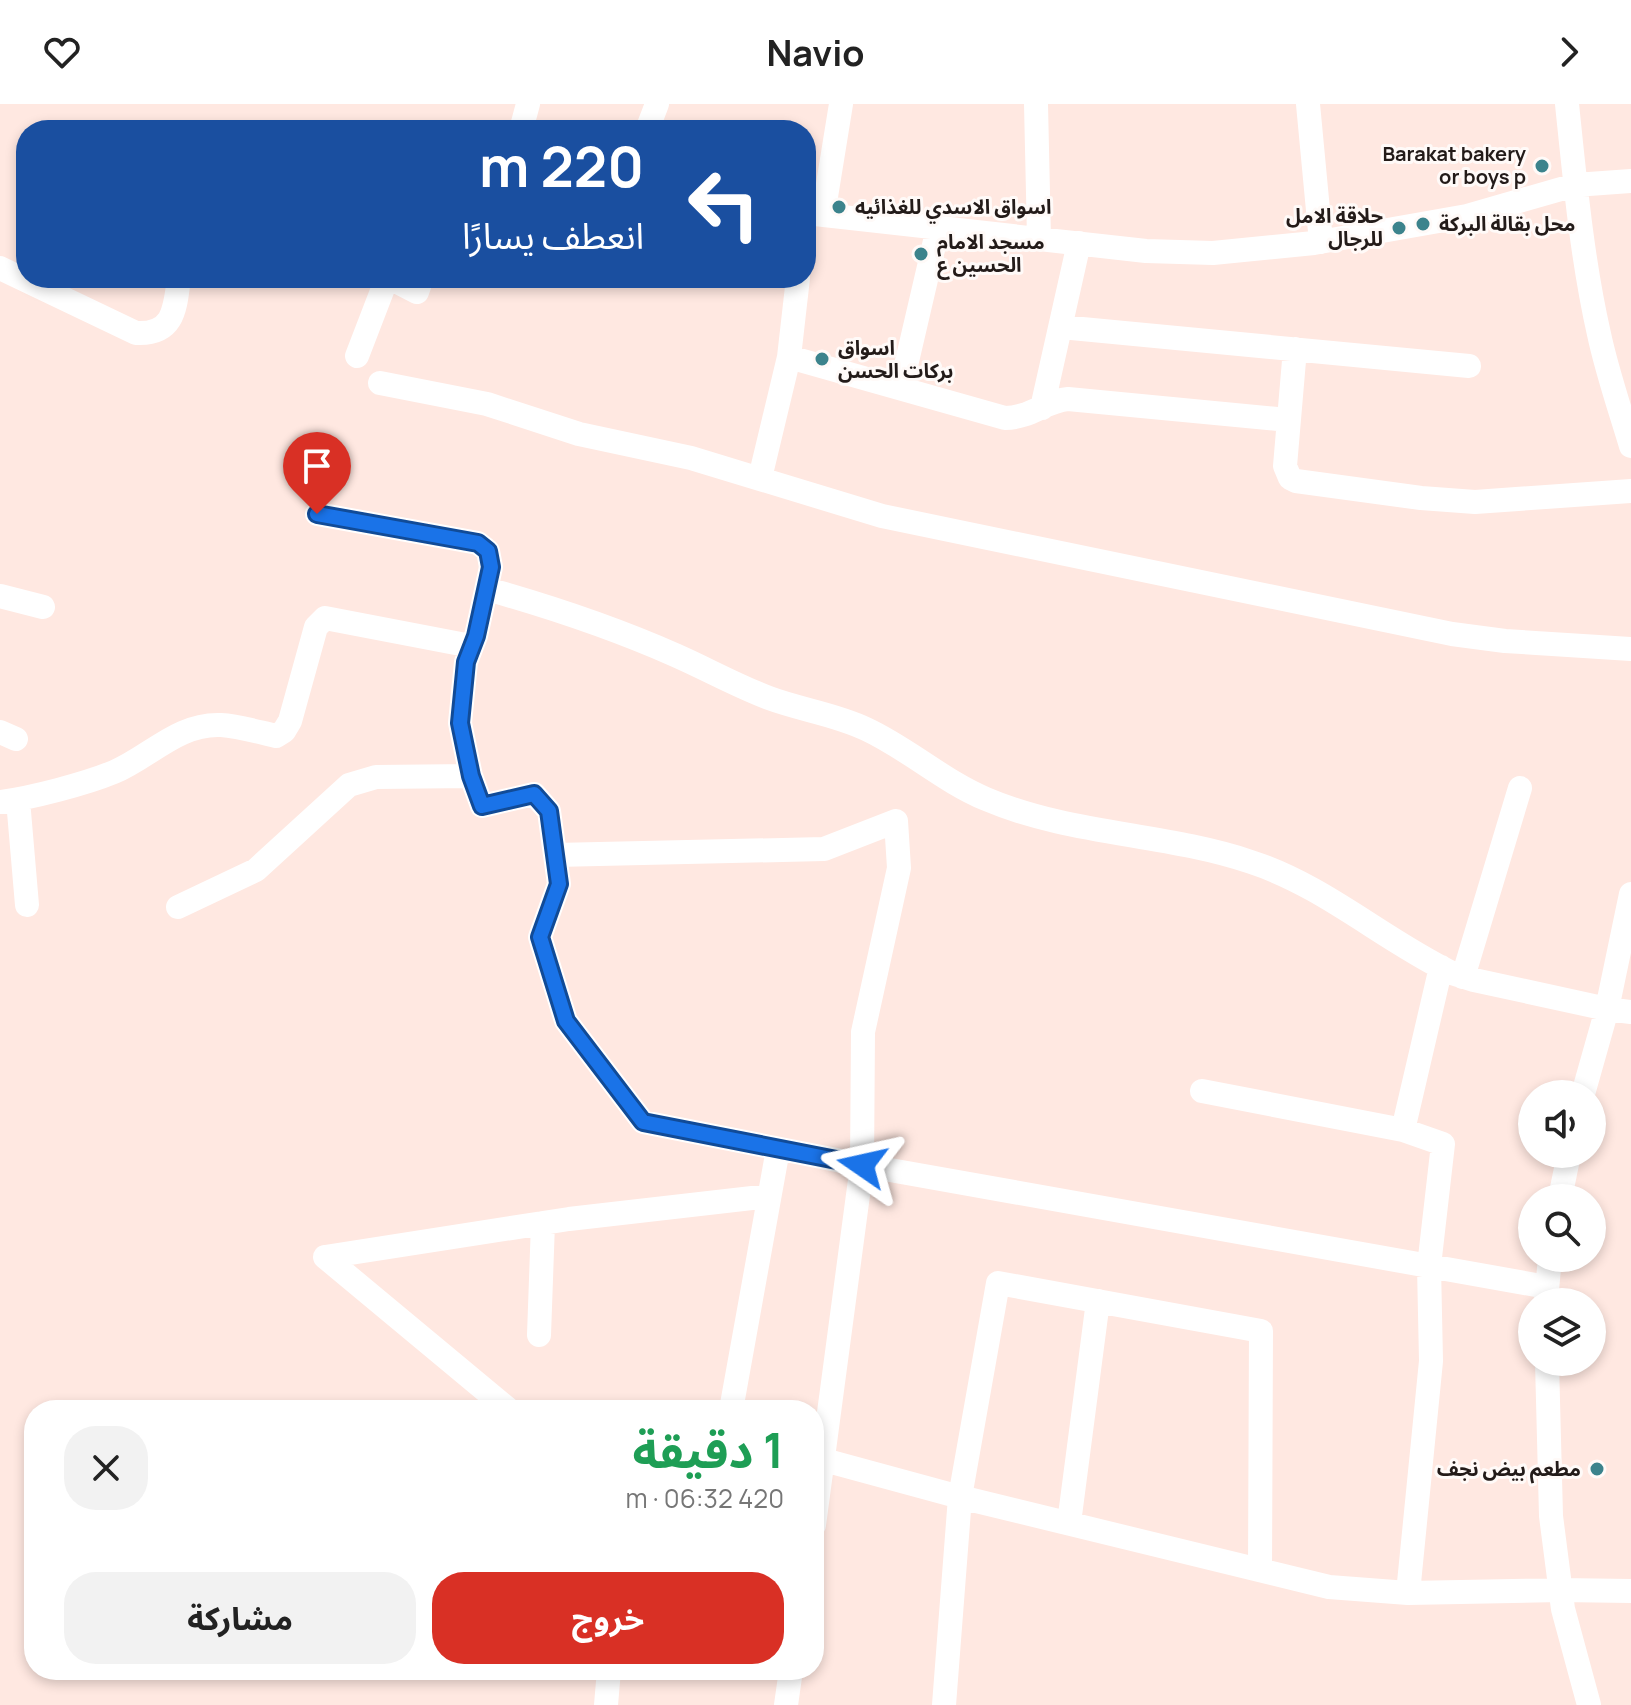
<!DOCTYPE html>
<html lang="ar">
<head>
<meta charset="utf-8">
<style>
  body { margin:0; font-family:Manrope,"Noto Sans Arabic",sans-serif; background:#f2f2f2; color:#222; direction:rtl; height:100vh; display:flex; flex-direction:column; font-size:30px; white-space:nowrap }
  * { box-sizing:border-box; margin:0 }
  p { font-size:26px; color:#767676 }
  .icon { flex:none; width:44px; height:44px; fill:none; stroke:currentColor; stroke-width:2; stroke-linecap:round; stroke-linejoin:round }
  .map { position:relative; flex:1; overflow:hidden; direction:ltr }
  .side { position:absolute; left:24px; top:1296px; width:800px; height:280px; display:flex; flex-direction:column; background:#fff; border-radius:32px; box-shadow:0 4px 12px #0003; direction:rtl }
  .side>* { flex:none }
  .banner { position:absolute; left:16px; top:16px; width:800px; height:168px; border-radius:32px; box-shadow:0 4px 12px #0003; direction:rtl; background:#1a4fa0; color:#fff; overflow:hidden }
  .fabs { position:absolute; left:1518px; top:976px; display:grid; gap:16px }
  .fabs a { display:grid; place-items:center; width:88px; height:88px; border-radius:50%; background:#fff; box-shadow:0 4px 12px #0003; font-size:40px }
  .pin { position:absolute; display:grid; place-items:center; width:68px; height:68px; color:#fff; margin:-82px -34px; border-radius:50% 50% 50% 0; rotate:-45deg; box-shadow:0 0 8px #0007 }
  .pin .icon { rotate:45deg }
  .me { position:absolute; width:88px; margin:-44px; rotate:281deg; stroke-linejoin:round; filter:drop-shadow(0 0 6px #0008) }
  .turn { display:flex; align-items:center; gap:28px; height:168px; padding:0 40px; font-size:36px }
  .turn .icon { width:104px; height:104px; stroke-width:2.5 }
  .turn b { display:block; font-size:56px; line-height:68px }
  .round { display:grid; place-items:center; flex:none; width:84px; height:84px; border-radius:32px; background:#f2f2f2 }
  .overview { display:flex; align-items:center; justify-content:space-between; height:136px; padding:0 40px }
  h1 { font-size:48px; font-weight:700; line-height:60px; color:#1e9e55 }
  .button { display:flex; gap:16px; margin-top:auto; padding:16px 40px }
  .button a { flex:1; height:92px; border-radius:32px; background:#d93025; color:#fff; font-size:32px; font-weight:700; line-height:92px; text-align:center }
  .button a+a { background:#f2f2f2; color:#222 }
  header { display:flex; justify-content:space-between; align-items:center; height:104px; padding:0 40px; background:#fff; font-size:36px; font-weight:700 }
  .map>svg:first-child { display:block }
</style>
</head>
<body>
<header><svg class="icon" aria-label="forward" viewBox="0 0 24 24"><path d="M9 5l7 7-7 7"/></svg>Navio<svg class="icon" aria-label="heart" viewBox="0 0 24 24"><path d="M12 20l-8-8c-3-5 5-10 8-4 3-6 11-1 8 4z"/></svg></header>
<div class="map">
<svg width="1631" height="1601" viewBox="0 0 1631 1601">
  <rect width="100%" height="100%" fill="#ffe8e1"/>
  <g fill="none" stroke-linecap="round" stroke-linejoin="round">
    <!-- minor -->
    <path stroke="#fff" stroke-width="24" d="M1036 0 1039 134
      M1308 0 1321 138
      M1567 0C1575 77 1582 155 1599 230 1607 268 1620 305 1631 342
      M521 26 528 0
      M647 26 657 0
      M806 109 1146 147 1213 149 1314 139 1467 112 1575 81 1631 77
      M823 111 841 0
      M0 164 136 229C174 231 175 205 179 174
      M390 174 417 188 422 174
      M1061 223 1469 262
      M1295 245 1285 362 1290 374 1296 377 1421 394 1475 398 1631 387
      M357 252 387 174
      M789 253 1005 314C1030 314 1045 297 1068 295L1288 316
      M380 279 487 300 579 330 691 354 882 412 1452 530 1505 537 1631 545
      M901 283 938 124
      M1042 304 1079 139
      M760 374 789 253 798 174
      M317 410 478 439 488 447 491 463 476 532 466 558 460 619 471 672 482 702 534 690 549 707 559 780 540 833 566 917 643 1018 862 1061 863 928 899 764 896 717 824 745 555 751
      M487 485C551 503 614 524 675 551 707 565 737 582 769 594 801 606 835 610 866 625 909 645 943 677 986 695 1070 731 1165 729 1251 758 1325 782 1382 835 1452 869L1474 876 1607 905 1631 908
      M0 492 43 503
      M0 628 16 635
      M18 696 27 801
      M0 698C31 694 85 680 114 668 150 653 178 619 221 621 239 622 258 628 276 632L284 627 290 617 316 523 325 514 471 542
      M178 803 256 766 349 681 376 673 471 672
      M1463 873 1520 684
      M1202 987 1403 1026
      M1583 990 1607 905 1631 790
      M1560 1094 1569 1050
      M325 1153 569 1115 769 1092
      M325 1153 509 1306
      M1546 1196 1550 1154
      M539 1231 543 1119
      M1547 1258 1551 1412 1563 1505 1589 1601
      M731 1306 778 1045
      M824 1356 960 1393 1329 1483 1408 1489 1560 1486 1631 1487
      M1069 1419 1098 1197
      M814 1421 862 1061 1547 1183
      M1408 1489 1431 1257 1429 1162 1443 1040 1403 1026 1441 863
      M606 1601 609 1566
      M786 1601 791 1566
      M944 1601 960 1393 998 1179 1261 1227 1260 1466"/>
  </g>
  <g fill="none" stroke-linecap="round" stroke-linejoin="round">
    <!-- route casing -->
    <g stroke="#114b97" stroke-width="20">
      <path id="route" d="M317 410 478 439 488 447 491 463 476 532 466 558 460 619 471 672 482 702 534 690 549 707 559 780 540 833 566 917 643 1018 862 1061"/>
    </g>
    <!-- route -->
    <use href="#route" stroke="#1a73e8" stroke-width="14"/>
  </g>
  <!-- markers -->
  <g fill="#3c838c" stroke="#fffaf8" stroke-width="3">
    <circle cx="1542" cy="62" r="8"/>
    <circle cx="839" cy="103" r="8"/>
    <circle cx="1423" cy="120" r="8"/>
    <circle cx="1399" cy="124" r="8"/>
    <circle cx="921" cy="150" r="8"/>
    <circle cx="822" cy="255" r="8"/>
    <circle cx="1597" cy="1365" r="8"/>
  </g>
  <g text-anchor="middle" stroke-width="6" stroke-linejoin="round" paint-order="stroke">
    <!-- poi labels -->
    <g font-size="20" font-weight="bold" fill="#231b19" stroke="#fffaf8" text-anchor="start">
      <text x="1526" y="57" text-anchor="end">Barakat bakery<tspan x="1526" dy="23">or boys p</tspan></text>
      <text x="855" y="110">اسواق الاسدي للغذائيه</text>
      <text x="1383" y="119" text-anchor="end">حلاقة الامل<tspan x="1383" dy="23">للرجال</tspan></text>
      <text x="1439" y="127">محل بقالة البركة</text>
      <text x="937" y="145">مسجد الامام<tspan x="937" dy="23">الحسين ع</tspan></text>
      <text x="838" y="251">اسواق<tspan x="838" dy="23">بركات الحسن</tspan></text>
      <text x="1581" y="1372" text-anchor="end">مطعم بيض نجف</text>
    </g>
  </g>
</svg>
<div class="fabs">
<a><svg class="icon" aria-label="sound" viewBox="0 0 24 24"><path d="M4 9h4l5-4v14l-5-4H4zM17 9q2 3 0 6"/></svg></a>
<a><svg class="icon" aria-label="search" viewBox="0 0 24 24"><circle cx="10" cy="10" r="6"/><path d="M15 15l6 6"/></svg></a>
<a><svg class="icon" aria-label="layers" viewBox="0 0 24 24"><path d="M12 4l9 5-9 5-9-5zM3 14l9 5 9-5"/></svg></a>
</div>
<div class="pin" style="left:317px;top:410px;background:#d93025"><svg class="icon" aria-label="arrive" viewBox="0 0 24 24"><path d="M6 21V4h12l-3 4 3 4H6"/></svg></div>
<svg class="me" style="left:862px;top:1061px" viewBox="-20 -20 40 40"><path d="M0-17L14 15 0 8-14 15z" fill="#1a73e8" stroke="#fff" stroke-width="4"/></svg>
<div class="banner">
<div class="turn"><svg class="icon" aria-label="left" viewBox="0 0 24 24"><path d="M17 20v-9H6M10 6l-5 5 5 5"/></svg><div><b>220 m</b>انعطف يسارًا</div></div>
</div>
<section class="side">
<div class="overview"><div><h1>1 دقيقة</h1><p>420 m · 06:32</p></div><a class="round"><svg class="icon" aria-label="close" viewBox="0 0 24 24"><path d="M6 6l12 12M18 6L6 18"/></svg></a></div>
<div class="button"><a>خروج</a><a>مشاركة</a></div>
</section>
</div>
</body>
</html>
